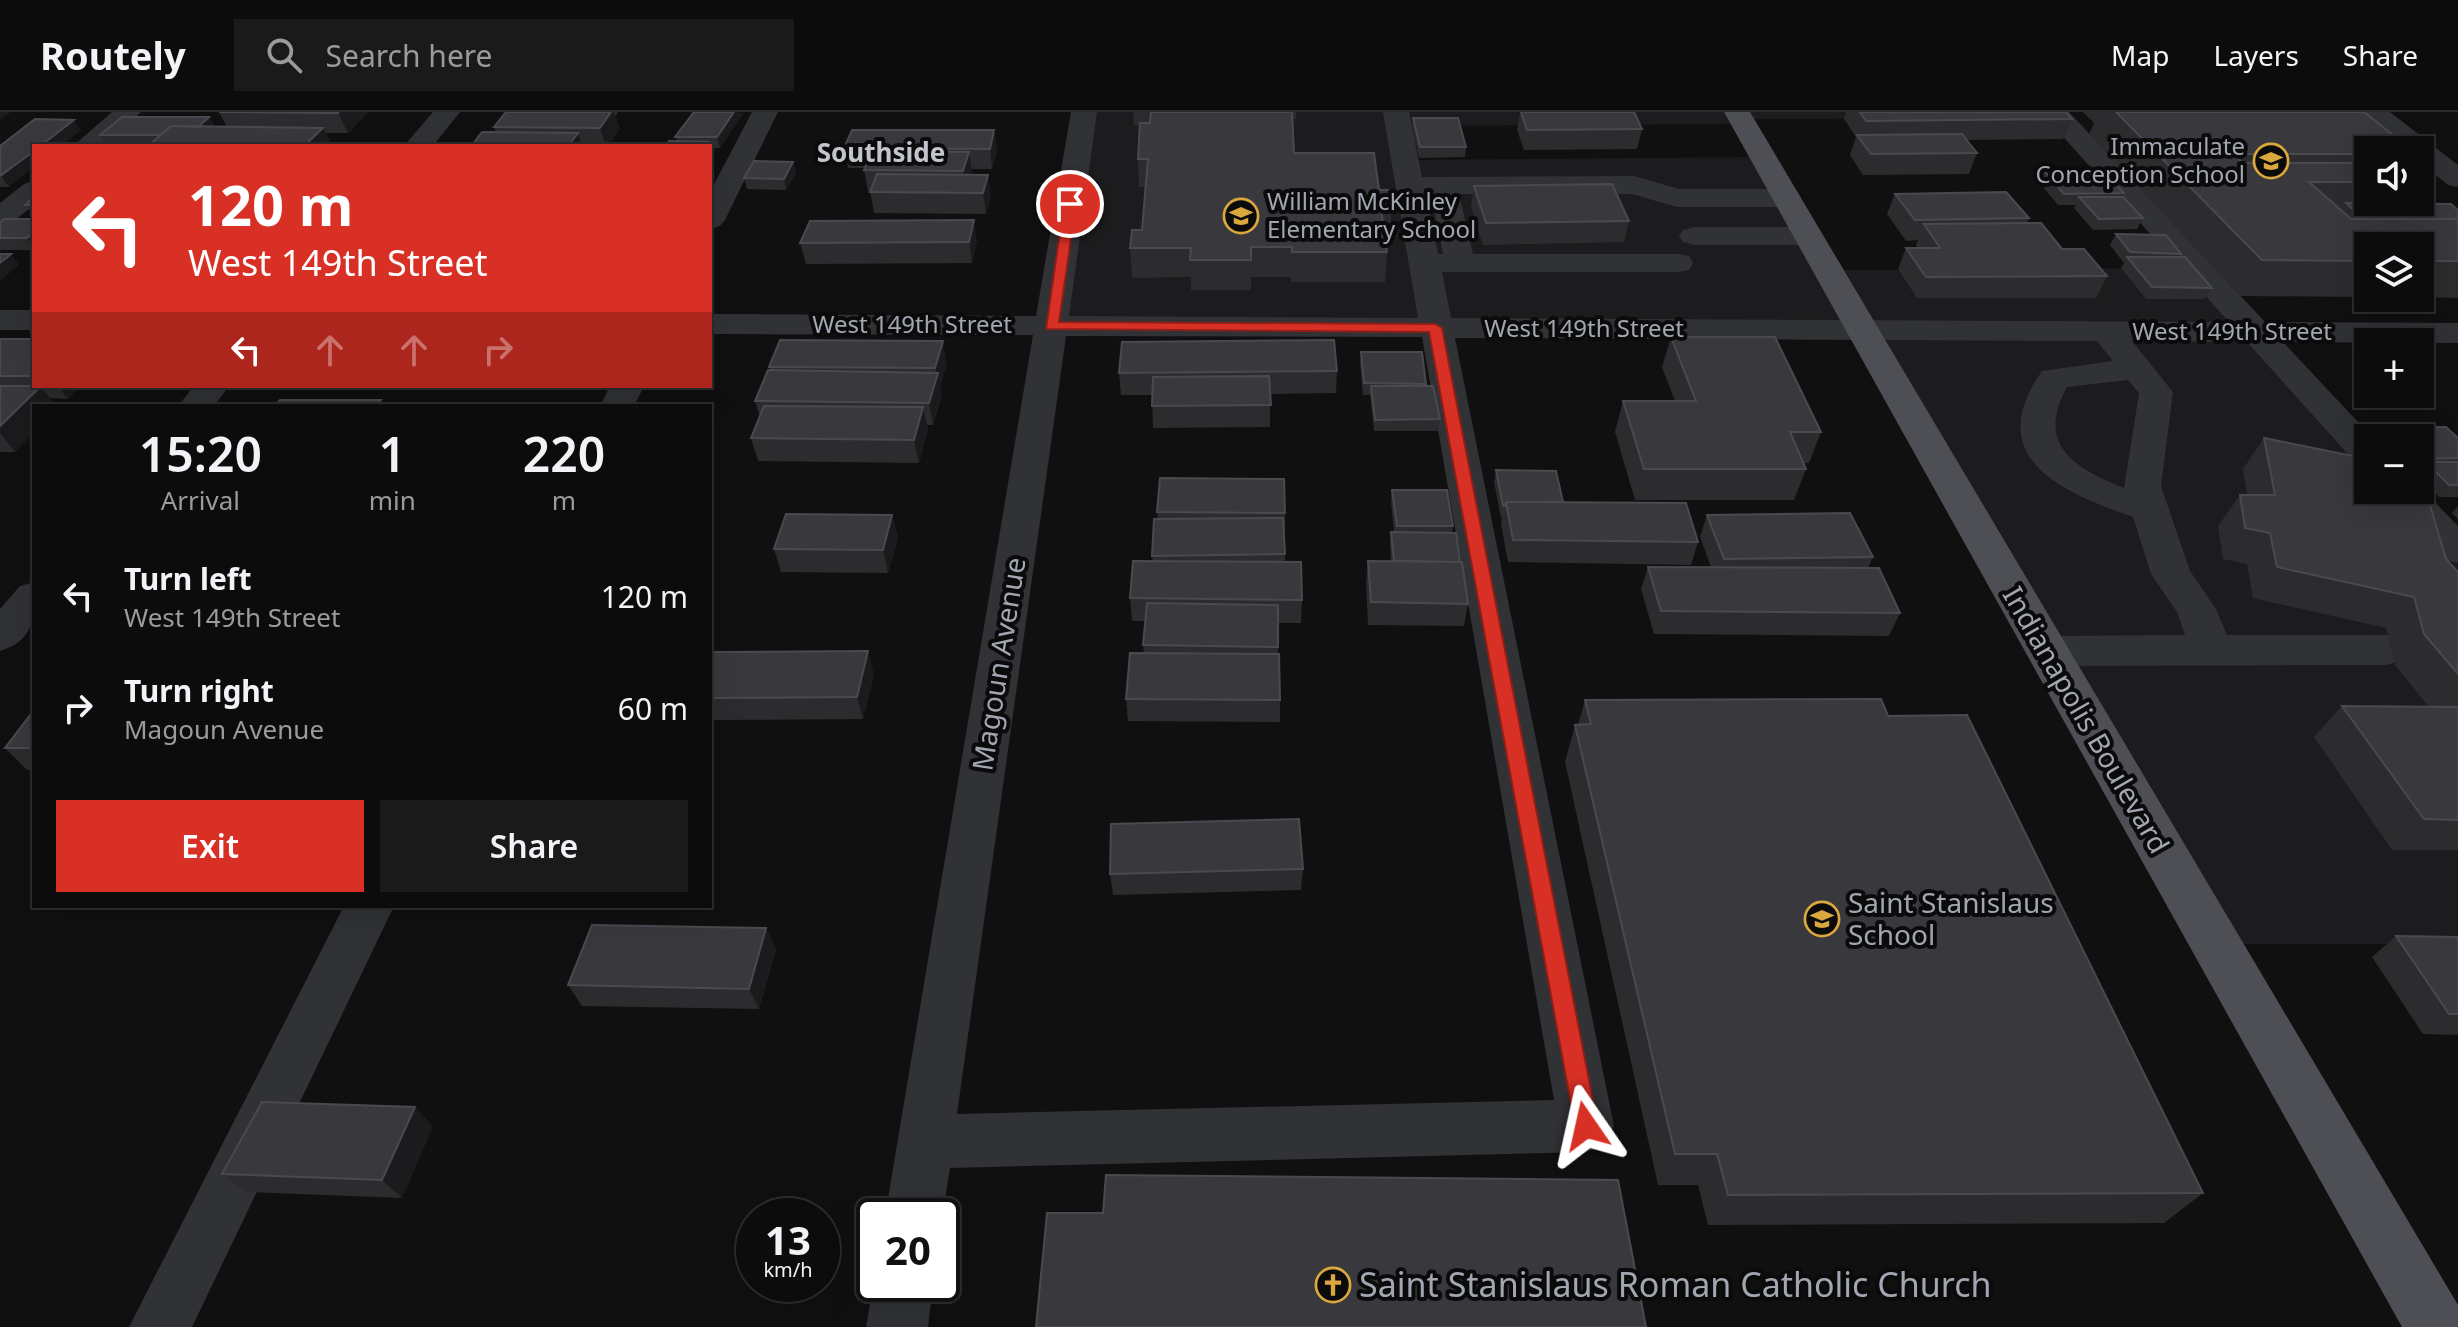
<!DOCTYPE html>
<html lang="en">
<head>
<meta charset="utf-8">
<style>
  body { margin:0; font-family:"Noto Sans",sans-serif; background:#1a1a1b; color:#f1f3f6; height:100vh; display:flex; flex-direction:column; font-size:30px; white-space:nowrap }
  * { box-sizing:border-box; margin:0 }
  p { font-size:26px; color:#9a9b9d }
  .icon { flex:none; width:44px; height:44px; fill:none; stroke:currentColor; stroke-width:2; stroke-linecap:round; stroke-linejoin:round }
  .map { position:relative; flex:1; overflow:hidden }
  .drawer { position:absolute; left:32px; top:292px; width:680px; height:504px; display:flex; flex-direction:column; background:#0c0c0d; border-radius:0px; box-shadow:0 8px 32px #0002,0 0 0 2px #2c2c2e }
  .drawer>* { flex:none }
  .hud { position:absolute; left:32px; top:32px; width:680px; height:244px; border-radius:0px; box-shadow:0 8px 32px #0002,0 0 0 2px #2c2c2e; background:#d93025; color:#fff; overflow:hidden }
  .controls { position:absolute; left:2354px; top:24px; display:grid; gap:16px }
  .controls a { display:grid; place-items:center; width:80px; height:80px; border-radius:0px; background:#0c0c0d; box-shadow:0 8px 32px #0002,0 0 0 2px #2c2c2e; font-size:40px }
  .speed { position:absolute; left:736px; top:1086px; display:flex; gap:16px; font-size:40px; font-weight:700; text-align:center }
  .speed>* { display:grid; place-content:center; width:104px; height:104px; border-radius:50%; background:#0c0c0d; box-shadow:0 8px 32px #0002,0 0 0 2px #2c2c2e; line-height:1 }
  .speed small { font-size:20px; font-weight:400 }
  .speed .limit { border:4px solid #111; border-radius:12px; background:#fff; color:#111 }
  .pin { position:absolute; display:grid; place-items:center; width:68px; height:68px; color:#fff; margin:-34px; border:4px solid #fff; border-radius:50%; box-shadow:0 2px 8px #0007 }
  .me { position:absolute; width:88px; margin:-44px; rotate:349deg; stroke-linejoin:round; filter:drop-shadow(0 0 6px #0008) }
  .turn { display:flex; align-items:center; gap:28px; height:168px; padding:0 24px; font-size:36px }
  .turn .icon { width:104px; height:104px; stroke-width:2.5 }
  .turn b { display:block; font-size:56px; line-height:68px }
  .lanes { display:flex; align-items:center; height:76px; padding:0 24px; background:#0003; justify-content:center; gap:40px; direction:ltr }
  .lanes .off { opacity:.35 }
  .eta { display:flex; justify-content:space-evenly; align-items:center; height:136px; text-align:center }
  .eta b { font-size:48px; font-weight:600; line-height:56px }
  .action { display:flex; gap:16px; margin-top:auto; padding:16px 24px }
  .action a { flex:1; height:92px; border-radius:0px; background:#d93025; color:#fff; font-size:32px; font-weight:600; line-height:92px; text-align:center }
  .action a+a { background:#1a1a1b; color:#f1f3f6 }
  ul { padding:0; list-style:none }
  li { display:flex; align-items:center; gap:24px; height:112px; padding:0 24px }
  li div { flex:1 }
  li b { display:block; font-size:30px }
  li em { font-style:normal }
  header { display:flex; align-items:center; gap:48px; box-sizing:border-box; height:112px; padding:0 40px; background:#0c0c0d; border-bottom:2px solid #2c2c2e }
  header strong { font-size:38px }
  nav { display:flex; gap:44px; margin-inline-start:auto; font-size:28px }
  .search { width:560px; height:72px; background:#1a1a1b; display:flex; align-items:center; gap:20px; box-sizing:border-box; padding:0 28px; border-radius:0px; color:#9a9b9d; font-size:30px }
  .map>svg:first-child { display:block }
</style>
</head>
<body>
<header>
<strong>Routely</strong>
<div class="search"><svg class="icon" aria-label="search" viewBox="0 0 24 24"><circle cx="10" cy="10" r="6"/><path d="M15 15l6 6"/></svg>Search here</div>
<nav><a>Map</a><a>Layers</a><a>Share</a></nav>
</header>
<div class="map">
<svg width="2458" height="1215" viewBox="0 0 2458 1215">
  <rect width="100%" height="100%" fill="#101011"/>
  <!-- built -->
  <path fill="#1c1c1e" d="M1092 0H1387L1423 210 1061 208Z
    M1399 0H1732L1739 12 1401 14Z
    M1741 0H2047L2053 6 1745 7Z
    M1759 45 1854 215 1438 213 1409 48Z
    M2192 156 2246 217 1868 215 1833 158Z
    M1867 220 2259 222 2368 338V378L2458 434V832H2221Z"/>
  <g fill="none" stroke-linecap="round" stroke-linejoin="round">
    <!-- minor -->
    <path fill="#313235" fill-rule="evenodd" d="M112 0H141L104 34H73Z
      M433 0H460L433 34H404Z
      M752 0H778L725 108 720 114 710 117V80Z
      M1071 0H1097L1069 204 1418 206 1383 0H1409L1422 65 1634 64 1679 77H1787L1797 80 1801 86 1797 92 1787 95H1677L1632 82H1459L1473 142H1678L1689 144 1693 151 1689 158 1678 160H1442L1451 206 2229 210 2041 0H2069L2265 210 2458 211V231L2283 230 2373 326H2368V353L2355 350 2247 230 2132 229 2173 280 2161 374 2190 459 2216 497 2227 523H2386L2401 527 2407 538 2401 549 2386 553 2047 554 2032 550 2026 539 2032 528 2047 524 2185 523 2177 500 2151 462 2133 405C2062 380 1981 346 2042 259L2113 249 2097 229 1455 226 1614 1014 1606 1033 1586 1040 950 1056 942 1107V1104H885L1033 223 710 222V202L1036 204ZM1426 82H1431L1443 142H1438ZM1066 224 1422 225 1554 988 957 1002ZM2128 268 2139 281 2124 376C2074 356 2035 333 2067 275Z
      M2361 0H2390L2458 53V75L2448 73 2420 50V38H2405Z
      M34 69V93L10 112 0 115V91L24 72Z
      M1694 115H1808L1819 118 1823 124 1819 130 1808 133H1694L1683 130 1679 124 1683 118Z
      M0 198H34V218H0Z
      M194 274H229L214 294H178Z
      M610 274H644L634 294H600Z
      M2420 375 2458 414V451L2444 447 2383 378H2420Z
      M34 470C34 502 37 528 0 539V497L20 474Z
      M344 794H394L192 1215H129Z
      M874 1169V1172H933L928 1215H866Z"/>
    <!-- major -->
    <path fill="#4d4f54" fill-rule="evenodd" d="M1724 0H1750L2458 1193V1215H2402Z"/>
  </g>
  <!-- wall -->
  <path fill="#2c2c2f" d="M219 0H368L348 21H326L332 34 106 33 100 23 209 5 215 15H227Z
    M506 0H618L615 5 620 17 608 34H474L473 32 496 20 494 15Z
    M1133 0H1296V7H1293L1294 41 1379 78 1392 97 1389 126H1385L1387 140 1385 170H1291V165H1251V178H1191V165L1132 166 1130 136 1142 118 1146 75H1139L1138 47 1140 13H1134Z
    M1520 0H1634L1642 17 1637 37 1524 38 1517 18Z
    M1846 0H2066L2072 7 2063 27 1966 28 1977 41 1969 62 1863 63 1850 43 1856 25 1844 7Z
    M2083 0H2364L2368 38V90H2383L2382 92 2458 98V186L2420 185V134H2368V185L2240 184 2089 22 2094 11Z
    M743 1 720 36H711L712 41 710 45V34L677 29 675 25Z
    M1413 6 1466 35 1465 45 1419 46 1412 16Z
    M81 18 61 34H34L9 75H0V34Z
    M994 18 997 39 992 57H972L971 63 991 84 986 102 874 101 870 79H868L864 58V56H848L844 36Z
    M793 50 796 60 786 78 747 77 744 66Z
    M2044 59 2124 81 2123 85 2143 106 2137 117 2093 118 2074 96 2076 93H2058L2039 70Z
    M1474 74 1629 109 1624 130 1483 133 1471 95Z
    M1895 82 2029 106 2026 112 2062 137 2107 164 2096 186H1917L1898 157 1906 136H1917L1916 133 1918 128 1906 129 1887 102Z
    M34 85V104H33L25 93Z
    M34 107V138H0V111Z
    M2116 122 2181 142 2179 145 2212 176 2205 187H2146L2121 156 2124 151 2110 133Z
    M977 129 972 151 806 152 800 131Z
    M1671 225 1821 320 1809 351H1804L1806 357 1794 388H1635L1615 320 1623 289H1675L1662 255Z
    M0 227H34V274H80L68 287 50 286 15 340H0Z
    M1361 240 1426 272V274L1440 307 1438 319H1374L1370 283H1363L1360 252Z
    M947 251 940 274 942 283 933 313H927L928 317 919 351 758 349 751 326 760 305 755 289 770 258 769 255Z
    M1337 259 1336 281 1270 282V315L1153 316 1152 283H1121L1119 261Z
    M291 274H454L452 277 293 276Z
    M2390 316 2458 326V385H2439L2420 365V326H2382Z
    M2264 326 2446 447 2458 460V738H2392L2314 625 2342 594 2429 595 2395 553 2386 516 2253 486 2247 452 2223 447 2218 414 2240 383H2247L2243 357Z
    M1496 358 1563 390 1698 430 1691 453 1508 450 1501 412 1502 406H1501L1494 370Z
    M1392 378 1453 414 1452 421 1460 450 1468 492 1464 514 1368 513 1366 471 1368 449H1391L1390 432 1391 420H1394L1391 390Z
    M2458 394V407L2452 401Z
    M1157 400 1285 401V450L1302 488 1301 511H1278V542L1280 588V610L1128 609 1126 587 1144 541 1143 533 1145 509H1132L1130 486 1152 449 1158 407Z
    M892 403 898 426 888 461 781 460 774 437Z
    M1707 403 1873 445 1868 456 1900 501 1889 524 1654 522 1641 477 1648 455H1711L1700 425Z
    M710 540 874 562 863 607 710 608Z
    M1585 588 1888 604 2203 1081 2164 1111 1708 1113 1698 1073H1658L1565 650 1575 613H1578Z
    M34 598V658H27L5 636Z
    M1303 757 1301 778 1113 783 1110 762Z
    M766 816 776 837 759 897 582 894 568 873Z
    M2396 824 2458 825V923L2423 922 2372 845Z
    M433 1014 402 1086 245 1080 222 1062Z"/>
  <!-- shaded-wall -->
  <path fill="#1b1b1d" d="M0 0H11L0 8Z
    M339 0H368L348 21 338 1Z
    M611 0H614L620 17 608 34H606L600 16Z
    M734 0 743 1 720 36 717 25Z
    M209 5 215 16 188 23Z
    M74 8 81 18 61 34H40Z
    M323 16 332 34H304Z
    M994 18 997 39 992 57 990 37Z
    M578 21 582 34H568Z
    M34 39V55L9 75 1 64Z
    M969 40 972 60 966 80 963 59Z
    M793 50 796 60 786 78 784 67Z
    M988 63 991 84 986 102 983 81Z
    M974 108 977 129 972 151 969 130Z
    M34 120V137L27 126Z
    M11 142 19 153 0 169V151Z
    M943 229 947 251 940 274 942 283 933 313 929 291 937 264 935 256Z
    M41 274 56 294H34V321L15 340 0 321V314Z
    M58 274H80L68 287Z
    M923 295 928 317 919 351 914 328Z
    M892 403 898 426 888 461 883 438Z
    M868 539 874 562 863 607 857 585Z
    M766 816 776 837 759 897 749 877Z
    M415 995 433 1014 402 1086 382 1068Z"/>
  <!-- building -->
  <path fill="#39393d" stroke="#494a4f" stroke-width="2" d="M219 0H339L338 1Z
    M506 0H611L600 16 494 15Z
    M694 0H734L717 25H675Z
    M1151 0H1292L1294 41H1374L1379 78H1389L1392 97H1381L1387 140H1292V135H1251V148H1190L1191 136H1130L1132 118H1142L1148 47H1138L1140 11H1150Z
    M1521 0H1634L1642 17 1527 18Z
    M1860 0H2066L2072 7 1866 9Z
    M2116 0H2364L2412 38H2368V42H2233L2243 51H2368V70H2309L2351 107H2458V149H2420V134H2368V149L2262 148Z
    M122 5H209L198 15 171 14 160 23H100Z
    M1413 6H1458L1466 35H1420Z
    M35 7 74 8 40 34H34V39L0 64V34Z
    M171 14 323 16 304 34H148Z
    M852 18H994L990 37 844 36Z
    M482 20 578 21 568 34H482L483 32H473Z
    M1962 22 1977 41 1871 42 1857 23Z
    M669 29 709 30 707 34H665Z
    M872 39 969 40 963 59 864 58Z
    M754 49 793 50 784 67 744 66Z
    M2044 59H2103L2124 81 2064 82Z
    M877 62 988 63 983 81 870 80Z
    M1612 72 1629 109 1486 111 1474 74Z
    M2006 80 2029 106 1915 108 1895 82Z
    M34 85V93H25Z
    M2079 85H2123L2143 106 2099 107Z
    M2346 91 2451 92 2458 98V107H2363Z
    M4 107H34V120L27 126H0V111Z
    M974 108 969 130 800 131 810 109Z
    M2041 111 2062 137H2084L2107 164 1926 165 1906 136H1940L1924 112Z
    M2116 122 2166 123 2181 142 2130 140Z
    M0 142H11L0 151Z
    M2127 145H2185L2212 176 2152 175Z
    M1671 225H1775L1821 320H1790L1806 357H1644L1623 289H1696Z
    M0 227H34V264H0Z
    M780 228 943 229 935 256 769 255Z
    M1334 228 1337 259 1119 261 1122 230Z
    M1361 240H1422L1426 272 1364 271Z
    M768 258 938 261 929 291 755 289Z
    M1269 264 1271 293 1152 294 1153 265Z
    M0 274H41L0 314Z
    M1371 274H1433L1440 307 1375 308Z
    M280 288H381L377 294H275Z
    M764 294 923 295 914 328 751 326Z
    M2446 315 2458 326V346L2421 347 2420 326H2400L2390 316Z
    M2264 326 2368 347V378H2420V371L2425 376 2446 447 2458 460V562L2424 522 2414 485 2277 455 2270 421 2245 416 2240 383H2275Z
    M2426 350H2458V373H2449Z
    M1496 358 1556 359 1563 390H1506L1505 394H1503Z
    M1160 366 1284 367 1285 401 1157 400Z
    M1392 378H1447L1453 414H1397Z
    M1506 390 1686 391 1698 430 1513 428Z
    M1850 401 1873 445 1724 447 1707 403Z
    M786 402 892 403 883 438 774 437Z
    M1283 406 1285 442 1152 444 1154 407Z
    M1391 420 1456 421 1460 450 1394 449Z
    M1133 449 1301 450 1302 488 1130 486Z
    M1368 449 1462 450 1468 492 1371 490Z
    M1648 455 1879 456 1900 501 1661 499Z
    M1147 491 1278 493V535L1143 533Z
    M868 539 857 585 710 586V540Z
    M1130 541 1279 542 1280 588 1126 587Z
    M1881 587 1888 604 1967 603 2203 1081 1728 1083 1717 1042H1675L1575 613 1591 612 1585 588Z
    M2342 594 2458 595V708L2424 707Z
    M34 598V636H5Z
    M1299 707 1303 757 1110 762 1111 712Z
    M592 813 766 816 749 877 568 873Z
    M2396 824 2458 825V902H2449Z
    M262 990 415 995 382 1068 222 1062Z
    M1106 1063 1618 1068 1646 1215H1036L1047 1101H1103Z"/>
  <!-- route -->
  <path fill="#d93025" stroke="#8d1f18" stroke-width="2" d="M1070 88 1076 92 1059 210 1435 212 1442 216 1598 1014 1595 1022 1586 1025 1578 1022 1575 1014 1429 220 1046 217 1064 92Z"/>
  <!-- icons -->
  <defs>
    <g id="school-ring" transform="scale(1.8)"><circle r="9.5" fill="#0b0b0c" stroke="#dba83d" stroke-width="1.5"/><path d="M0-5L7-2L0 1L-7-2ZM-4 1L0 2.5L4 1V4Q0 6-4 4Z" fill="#dba83d"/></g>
    <g id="church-ring" transform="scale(1.8)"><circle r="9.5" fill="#0b0b0c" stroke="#dba83d" stroke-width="1.5"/><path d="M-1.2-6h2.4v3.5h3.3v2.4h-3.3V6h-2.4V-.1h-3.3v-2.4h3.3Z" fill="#dba83d"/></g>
  </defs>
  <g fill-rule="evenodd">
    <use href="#school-ring" x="2271" y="49"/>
    <use href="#school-ring" x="1241" y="104"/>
    <use href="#school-ring" x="1822" y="807"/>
    <use href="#church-ring" x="1333" y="1173"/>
  </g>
  <g text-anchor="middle" stroke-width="8" stroke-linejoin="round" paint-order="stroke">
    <!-- far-poi labels -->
    <g font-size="24" fill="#a2a6b0" stroke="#0b0b0c" text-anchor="end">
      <text x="2245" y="43">Immaculate<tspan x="2245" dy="28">Conception School</tspan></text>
      <text x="1267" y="98" text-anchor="start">William McKinley<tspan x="1267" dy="28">Elementary School</tspan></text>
    </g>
    <!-- far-street labels -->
    <g font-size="24" fill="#a2a6b0" stroke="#0b0b0c">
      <text x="912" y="221">West 149th Street</text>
      <text x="1584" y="225">West 149th Street</text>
      <text x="2232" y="228">West 149th Street</text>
    </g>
    <!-- far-neighbourhood labels -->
    <g font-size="26" font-weight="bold" fill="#c3c5cd" stroke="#0b0b0c">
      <text x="881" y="50">Southside</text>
    </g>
    <!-- street labels -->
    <g font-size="28" fill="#a2a6b0" stroke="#0b0b0c">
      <text transform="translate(999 552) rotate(-81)" y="10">Magoun Avenue</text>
      <text transform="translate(2086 608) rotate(60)" y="10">Indianapolis Boulevard</text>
    </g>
    <!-- poi labels -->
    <g font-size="28" fill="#a2a6b0" stroke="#0b0b0c" text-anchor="start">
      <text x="1848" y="801">Saint Stanislaus<tspan x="1848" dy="32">School</tspan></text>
    </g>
    <!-- near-poi labels -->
    <g font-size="34" fill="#a2a6b0" stroke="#0b0b0c" text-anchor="start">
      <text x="1359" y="1185">Saint Stanislaus Roman Catholic Church</text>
    </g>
  </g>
</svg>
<div class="controls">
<a><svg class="icon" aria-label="sound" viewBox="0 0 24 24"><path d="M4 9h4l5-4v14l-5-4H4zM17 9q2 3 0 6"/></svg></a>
<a><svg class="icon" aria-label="layers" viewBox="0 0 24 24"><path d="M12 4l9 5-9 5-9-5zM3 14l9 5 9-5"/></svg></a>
<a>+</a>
<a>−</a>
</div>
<div class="speed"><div>13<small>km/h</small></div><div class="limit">20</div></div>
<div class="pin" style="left:1070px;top:92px;background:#d93025"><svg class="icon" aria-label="arrive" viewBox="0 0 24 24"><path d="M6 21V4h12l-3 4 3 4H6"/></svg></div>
<svg class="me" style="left:1586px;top:1014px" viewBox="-20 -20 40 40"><path d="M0-17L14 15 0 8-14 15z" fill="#d93025" stroke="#fff" stroke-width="4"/></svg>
<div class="hud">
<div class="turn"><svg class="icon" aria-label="left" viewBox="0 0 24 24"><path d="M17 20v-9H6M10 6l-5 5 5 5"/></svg><div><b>120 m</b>West 149th Street</div></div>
<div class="lanes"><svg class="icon" aria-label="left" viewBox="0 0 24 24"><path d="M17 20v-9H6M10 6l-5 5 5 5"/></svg><svg class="icon off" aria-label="ahead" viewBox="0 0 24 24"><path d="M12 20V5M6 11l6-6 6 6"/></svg><svg class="icon off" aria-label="ahead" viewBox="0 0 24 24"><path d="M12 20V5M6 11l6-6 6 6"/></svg><svg class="icon off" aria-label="right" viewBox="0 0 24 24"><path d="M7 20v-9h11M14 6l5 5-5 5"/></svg></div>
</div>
<section class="drawer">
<div class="eta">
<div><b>15:20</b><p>Arrival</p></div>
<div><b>1</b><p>min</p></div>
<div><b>220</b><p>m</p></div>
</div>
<ul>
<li><svg class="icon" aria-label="left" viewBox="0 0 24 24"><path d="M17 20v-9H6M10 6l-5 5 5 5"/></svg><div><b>Turn left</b><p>West 149th Street</p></div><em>120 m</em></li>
<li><svg class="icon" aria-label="right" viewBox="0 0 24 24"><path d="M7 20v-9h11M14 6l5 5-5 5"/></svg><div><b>Turn right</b><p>Magoun Avenue</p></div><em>60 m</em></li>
</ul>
<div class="action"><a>Exit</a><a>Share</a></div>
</section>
</div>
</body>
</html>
